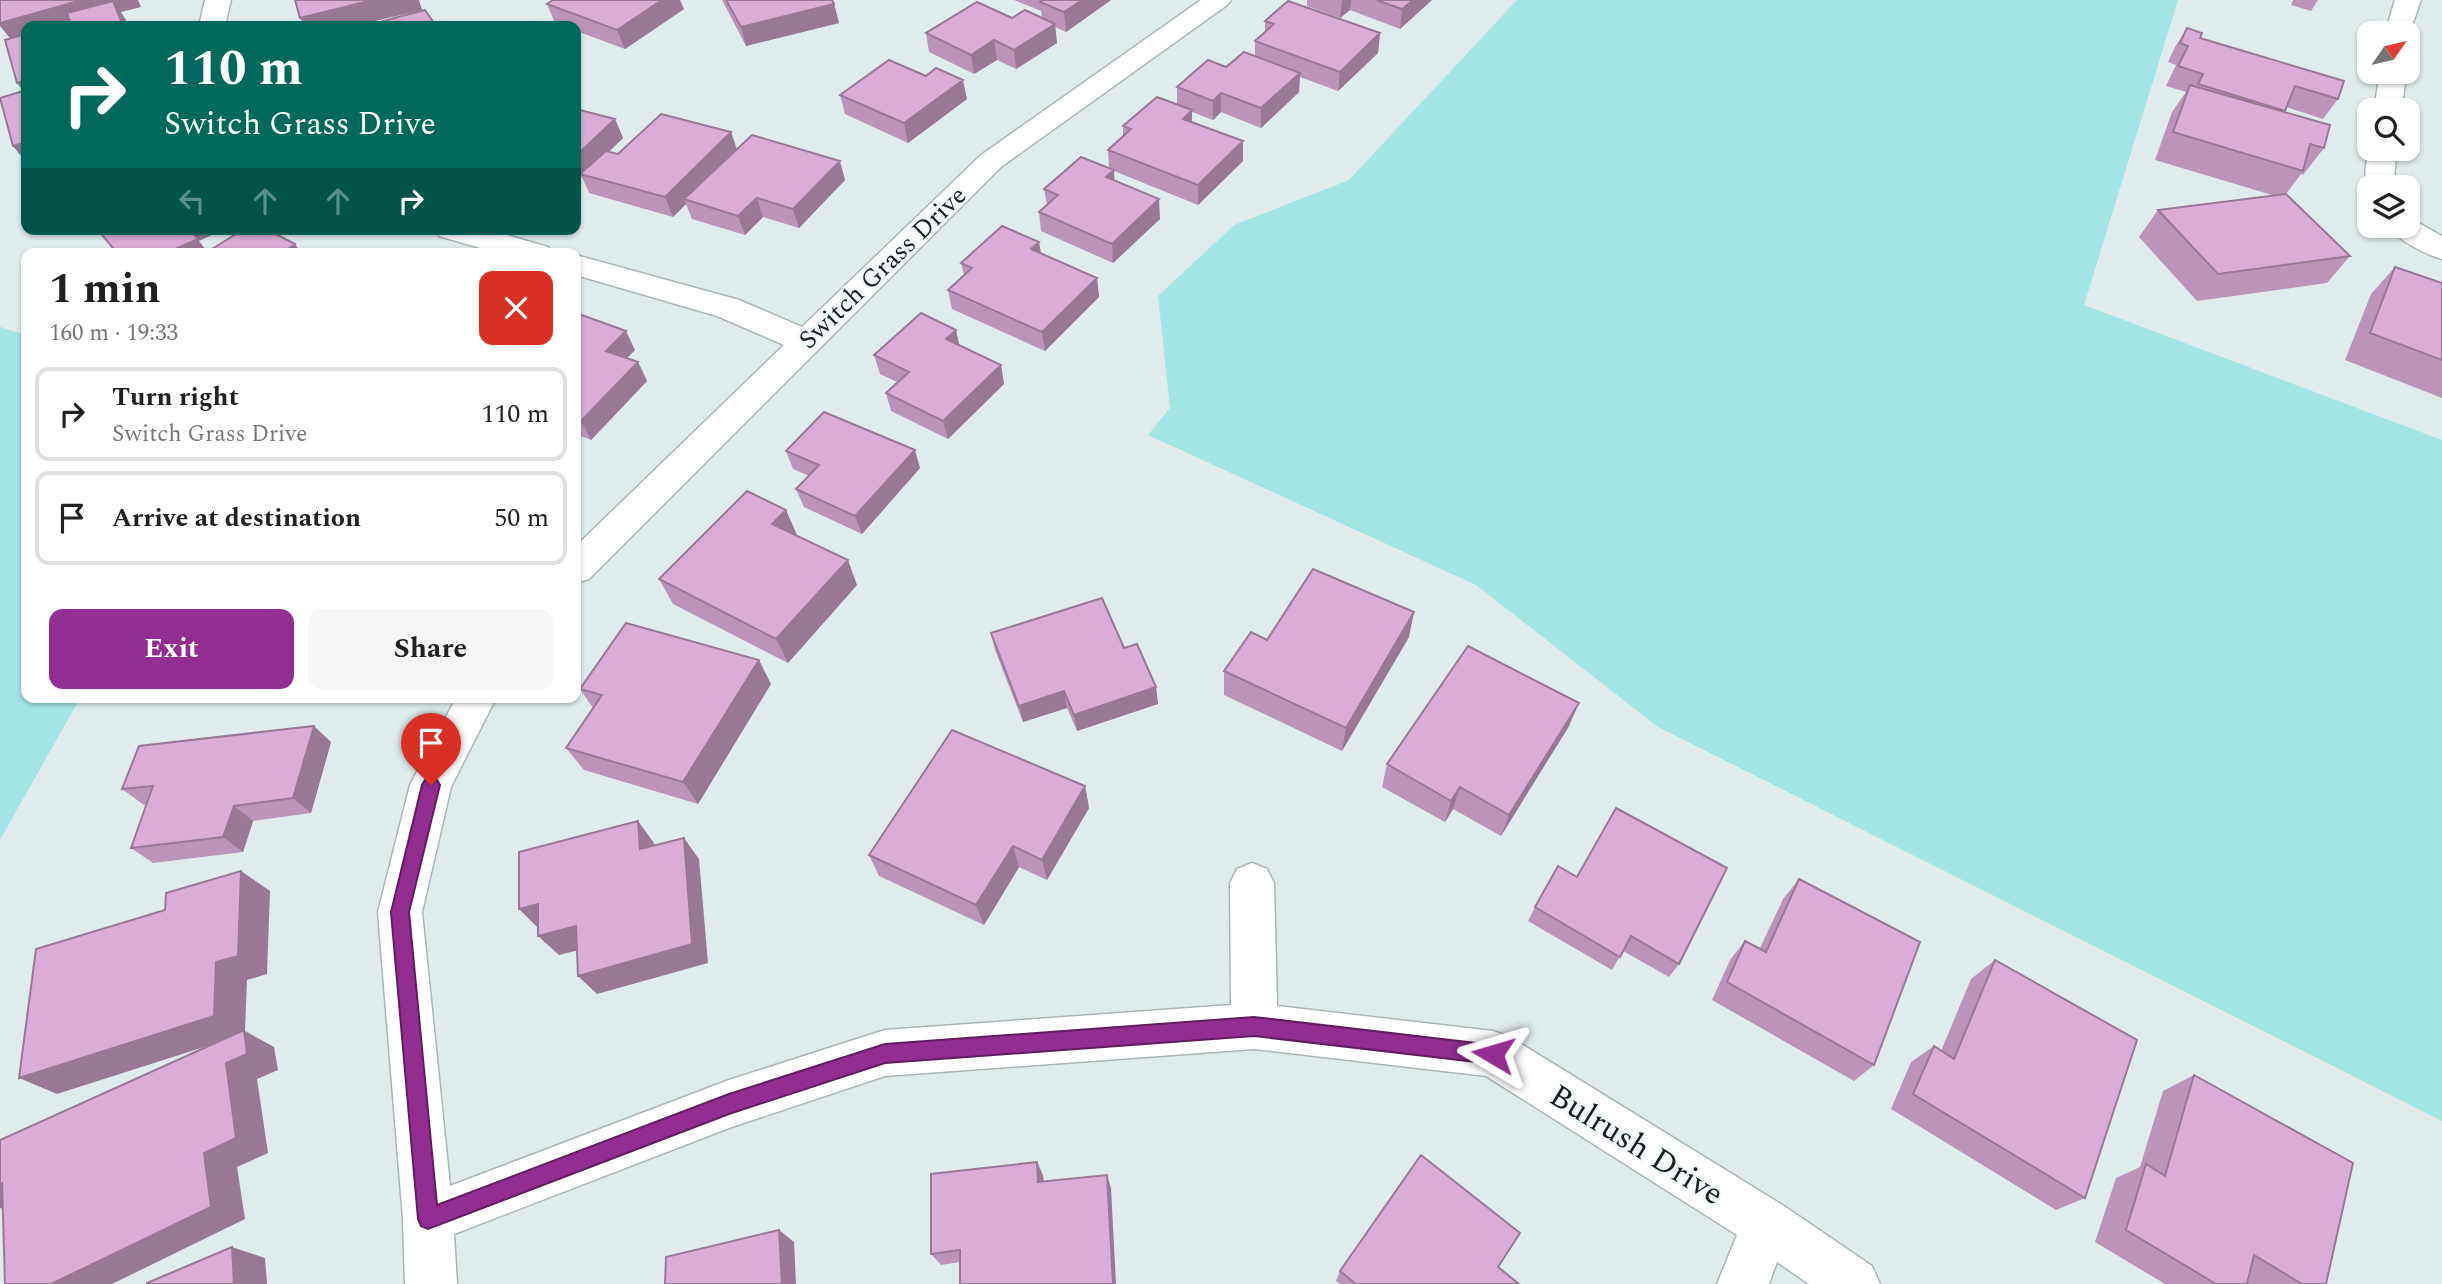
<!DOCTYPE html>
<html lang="en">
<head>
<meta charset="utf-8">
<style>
  body { margin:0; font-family:Spectral,serif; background:#f6f6f6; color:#202124; height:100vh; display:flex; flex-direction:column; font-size:26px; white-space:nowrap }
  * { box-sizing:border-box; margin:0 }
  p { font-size:23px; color:#757577 }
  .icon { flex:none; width:38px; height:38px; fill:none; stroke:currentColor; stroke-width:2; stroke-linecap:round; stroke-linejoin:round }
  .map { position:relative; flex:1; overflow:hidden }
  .panel { position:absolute; left:21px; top:248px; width:560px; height:455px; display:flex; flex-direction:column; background:#fff; border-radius:14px; box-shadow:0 2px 5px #0004 }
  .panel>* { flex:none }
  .top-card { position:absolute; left:21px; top:21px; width:560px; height:214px; border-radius:14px; box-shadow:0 2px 5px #0004; background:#00695c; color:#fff; overflow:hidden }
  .needle { width:46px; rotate:56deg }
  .fabs { position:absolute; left:2357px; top:21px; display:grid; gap:14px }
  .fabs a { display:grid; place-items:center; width:63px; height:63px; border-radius:14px; background:#fff; box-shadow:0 2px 5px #0004; font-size:35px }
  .pin { position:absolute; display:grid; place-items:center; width:60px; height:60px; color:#fff; margin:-72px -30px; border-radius:50% 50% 50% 0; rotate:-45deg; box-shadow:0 0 7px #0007 }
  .pin .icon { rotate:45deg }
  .me { position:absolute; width:77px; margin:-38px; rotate:277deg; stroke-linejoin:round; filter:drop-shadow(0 0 5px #0008) }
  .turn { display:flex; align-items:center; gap:24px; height:147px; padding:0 28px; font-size:32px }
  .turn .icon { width:91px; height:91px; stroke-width:2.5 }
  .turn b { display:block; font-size:49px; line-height:60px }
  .lanes { display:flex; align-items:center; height:66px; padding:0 28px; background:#0003; justify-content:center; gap:35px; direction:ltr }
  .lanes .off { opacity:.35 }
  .round { display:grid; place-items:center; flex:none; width:74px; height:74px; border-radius:14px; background:#f6f6f6 }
  .head { display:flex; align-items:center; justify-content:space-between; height:119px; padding:0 28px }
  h1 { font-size:42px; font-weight:700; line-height:52px }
  .cta { display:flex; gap:14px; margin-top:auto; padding:14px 28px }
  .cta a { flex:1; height:80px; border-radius:14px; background:#932d92; color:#fff; font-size:28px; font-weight:700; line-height:80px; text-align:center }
  .cta a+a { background:#f6f6f6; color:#202124 }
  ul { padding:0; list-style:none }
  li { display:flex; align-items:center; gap:21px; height:94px; margin:0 14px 10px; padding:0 14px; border:4px solid #e0e0e0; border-radius:14px }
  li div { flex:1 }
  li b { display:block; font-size:26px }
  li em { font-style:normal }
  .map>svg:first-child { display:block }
</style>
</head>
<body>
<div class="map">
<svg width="2442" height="1284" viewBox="0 0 2442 1284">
  <rect width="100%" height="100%" fill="#e0ecec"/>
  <!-- green -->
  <path fill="#a3e4e4" d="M1517 0H2178L2084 305 2442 440V1121L1658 727 1476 585 1148 435 1170 408 1158 296 1234 225 1349 180Z
    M0 327 26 335V698H80L0 840Z"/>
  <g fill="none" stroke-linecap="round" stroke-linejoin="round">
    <!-- street casing -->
    <g stroke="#aab5b5" stroke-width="3">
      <path id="street" d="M205 0H231L225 26H199Z
        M1201 0H1231L1227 5 1001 167 589 579 576 583V546L784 345 717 316 576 275V255L739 300 802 327 981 155Z
        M2395 0H2421L2408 37V33H2385Z
        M2380 72H2406L2402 110H2374Z
        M2370 148 2397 149 2394 177 2395 187H2370V192C2362 179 2366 162 2370 148Z
        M2408 217 2442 236V259C2425 254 2398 241 2389 226H2408Z
        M435 229H486L548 247 552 254H501L439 236Z
        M456 698H496L451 787 422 912 450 1186 729 1080 885 1030 1231 1005 1230 883 1237 869 1252 863 1267 869 1274 883 1277 1006 1493 1031 1510 1037 1784 1206 1872 1266 1880 1284H1809L1777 1262 1769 1284H1717L1737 1235 1486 1076 1254 1049 885 1076 729 1128 454 1234 457 1284H405L403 1219 378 912 410 785Z"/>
    </g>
    <!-- street -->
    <use href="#street" fill="#fff" fill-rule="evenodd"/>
  </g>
  <!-- wall -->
  <path fill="#bc94b9" d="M722 0H832L834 4 839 23 746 46Z
    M1014 0H1111L1066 32 1055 27 1057 43 1016 69 997 60 974 74 929 52 926 33 1012 18H1042L1041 11Z
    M1307 0H1432L1400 29 1350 10 1340 18 1307 6Z
    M2293 0H2318L2311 11 2291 5Z
    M547 4 684 9 625 49 576 31V26H564L555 23Z
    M1265 21 1380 33 1378 53 1338 91 1300 77 1299 92 1261 128 1221 112 1213 120 1192 112V122L1243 161 1198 205 1114 171V181L1160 219 1113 263 1041 231 1039 212 1047 205 1044 189 1109 168 1108 150 1123 136V126L1177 104V87L1255 56V41L1265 33Z
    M2187 28 2200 38 2338 99 2323 119 2286 107 2284 112 2324 148 2303 175 2301 174 2286 194 2350 256 2327 283 2197 301 2139 237 2158 210 2272 195 2155 160 2172 112 2186 92 2166 86 2176 65 2168 62 2175 47Z
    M840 95 967 99 908 143 845 114Z
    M576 109 615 119 623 138 609 152 618 154 731 132 737 149 845 180 799 228 763 217 745 235 692 219 686 204 673 217 589 193 582 177 576 176Z
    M1039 242 1041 254 1097 278 1099 297 1045 351 952 309 948 290 964 275 961 263Z
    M2395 267 2442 283V398L2345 360 2371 294Z
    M576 313 635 350 627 358 638 362 647 381 591 440 576 434Z
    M956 330 959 345 1001 365 1004 384 948 439 891 411 886 393 897 382 880 374 874 355Z
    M786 451 920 468 862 534 804 507 796 489 809 476 793 469Z
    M797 535 857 585 788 663 673 604 659 579Z
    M991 633 1124 648 1156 687 1158 704 1077 731 1067 708 1023 722 995 650Z
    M1409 637 1342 751 1224 695V671L1267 640Z
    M771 684 698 804 584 770 566 748 593 708 580 689Z
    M308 698H332L329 703Z
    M1569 726 1501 836 1453 809 1445 822 1382 787 1387 764Z
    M331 742 311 813 253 821 243 852 153 863 131 848 146 804 144 805 122 789Z
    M1085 786 1089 808 1047 880 1019 867 984 925 879 876 869 855Z
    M1577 877 1679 964 1669 977 1623 951 1612 970 1528 921 1535 907Z
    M1799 879 1874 1065 1854 1081 1712 1000 1730 960 1745 941 1760 948 1783 899Z
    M1995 960 2085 1198 2056 1210 1891 1109 1911 1062 1934 1046 1941 1051 1971 979Z
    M2194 1075 2326 1284H2165L2095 1242 2116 1178 2140 1167 2163 1091Z
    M1043 1175 1044 1182 1111 1188 960 1262 941 1265 931 1254Z
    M1498 1267 1519 1284H1340L1336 1281 1340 1271Z"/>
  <!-- shaded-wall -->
  <path fill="#997896" d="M82 0H138L141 7 121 12 126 20 129 26H26V39L13 42 0 26V23Z
    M373 0H419L422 10 354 26H305L300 18Z
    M662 0H680L684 9 625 49 617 30Z
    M1082 0H1111L1066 32 1064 12Z
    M1342 0H1351L1350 10 1340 18Z
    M1413 0H1432L1400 29 1402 9Z
    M834 4 839 23 746 46 741 27Z
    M1055 24 1057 43 1016 69 1014 50Z
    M1380 33 1378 53 1338 91 1340 72Z
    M994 40 997 60 974 74 971 55Z
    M1300 73 1299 92 1261 128V108Z
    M26 80V94L17 83Z
    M963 80 967 99 908 143 904 123Z
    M1221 93V112L1213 120V101Z
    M1192 110V129L1183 119Z
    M615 119 623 138 584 175 580 174 576 164V156Z
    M731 132 737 151 684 199 686 204 673 217 665 197Z
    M1243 141V161L1198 205V185Z
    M26 142V162L13 146Z
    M840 161 845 180 799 228 793 209Z
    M1114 170 1115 190 1106 177Z
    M757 198 763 217 745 235 738 216Z
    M1159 199 1160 219 1113 263 1112 244Z
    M189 229H225L199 241 209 254H164Z
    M1039 242 1042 261 1031 249Z
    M295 244 302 254H281Z
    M1097 278 1099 297 1045 351 1042 332Z
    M956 330 960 349 946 339Z
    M626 331 635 350 616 369 606 351Z
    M638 362 647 381 591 440 581 421Z
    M1001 365 1004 384 948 439 943 421Z
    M915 450 920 468 862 534 855 516Z
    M786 510 797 535 772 524Z
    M848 560 857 585 788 663 776 639Z
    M1414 612 1409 637 1342 751 1346 728Z
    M759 660 771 684 698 804 683 782Z
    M1156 687 1158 704 1077 731 1074 715Z
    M1064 691 1067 708 1023 722 1019 706Z
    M324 698H332L329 703Z
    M1579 703 1569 726 1501 836 1509 815Z
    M314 726 331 742 311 813 293 798Z
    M1085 786 1089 808 1047 880 1042 860Z
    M1460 787 1453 809 1445 822 1451 801Z
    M234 806 253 821 243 852 223 837Z
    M638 821 654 843 657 870 640 849Z
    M684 838 699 859 708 963 597 994 578 976Z
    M1013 846 1019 867 984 925 976 905Z
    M241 871 270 891 267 974 247 980 245 1031 274 1047 278 1070 257 1079 268 1153 237 1167 245 1219 112 1284H51L204 1153 226 1063 245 1034 57 1094 19 1078 216 962Z
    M538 904 539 929 519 909Z
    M576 926 595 946 559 955 538 936Z
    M1037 1162 1043 1175 1044 1195 1038 1182Z
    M1107 1175 1111 1188 1116 1284H1113Z
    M2 1183 10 1211 0 1208V1184Z
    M779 1230 794 1242 796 1284H782Z
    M232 1247 265 1258 267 1284H234Z"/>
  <!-- building -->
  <path fill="#dbacd7" stroke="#997896" stroke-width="2" d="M0 0H82L0 23Z
    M295 0H373L300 18Z
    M553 0H662L617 30 547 4Z
    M726 0H832L834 4 741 27Z
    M1043 0H1082L1064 12 1040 2Z
    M1376 0H1413L1402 9Z
    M113 1 123 26H53L70 21 67 13Z
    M1288 1 1380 33 1340 72 1255 41 1274 24 1265 21Z
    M977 2 1012 18 1025 10 1055 24 1014 50 994 40 971 55 926 33Z
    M425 10 436 26H367L398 17Z
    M2187 28 2202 33 2200 38 2344 81 2338 99 2295 86 2285 111 2198 84 2203 74 2178 66 2188 46 2180 43Z
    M26 34V80L17 83 5 40Z
    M1244 52 1300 73 1261 108 1221 93 1213 101 1177 87 1208 60 1226 67Z
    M889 60 926 76 936 68 963 80 904 123 840 95Z
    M2190 85 2330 125 2324 148 2310 144 2303 171 2173 132Z
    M26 90V142L13 146 0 98Z
    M1157 97 1192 110 1183 119 1243 141 1198 185 1108 150 1131 129 1123 126Z
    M576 109 615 119 576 156Z
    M661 114 731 132 665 197 580 174 606 151 618 154Z
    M752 135 840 161 793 209 757 198 738 216 684 199Z
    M1081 157 1114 170 1106 177 1159 199 1112 244 1039 212 1058 195 1044 189Z
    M2286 194 2350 256 2218 274 2158 210Z
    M1002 226 1039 242 1031 249 1097 278 1042 332 948 290 972 268 961 263Z
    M97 229H189L198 239 164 254H118Z
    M244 229H266L295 244 281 254H204Z
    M2395 267 2442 283V360L2370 333Z
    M576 313 626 331 606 351 638 362 581 421 576 419Z
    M921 313 956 330 946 339 1001 365 943 421 886 393 909 372 874 355Z
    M824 412 915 450 855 516 796 489 819 465 786 451Z
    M747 491 786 510 772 524 848 560 776 639 659 579Z
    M1313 569 1414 612 1346 728 1224 671 1251 632 1267 640Z
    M1102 598 1124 648 1137 644 1156 687 1074 715 1064 691 1019 706 991 633Z
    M626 623 759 660 683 782 566 748 602 695 580 689Z
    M1468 646 1579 703 1509 815 1460 787 1451 801 1387 764Z
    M314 726 293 798 234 806 223 837 131 848 153 786 122 789 139 746Z
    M952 730 1085 786 1042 860 1013 846 976 905 869 855Z
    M1616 808 1727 868 1679 964 1631 936 1620 957 1535 907 1558 866 1577 877Z
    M638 821 640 849 684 838 692 944 578 976 576 926 538 936V904L519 909V852Z
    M241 871 238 956 216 962 214 1016 19 1078 36 949 165 910 166 893Z
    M1799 879 1920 942 1874 1065 1727 982 1745 941 1766 952Z
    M1995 960 2137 1040 2085 1198 1913 1094 1934 1046 1954 1059Z
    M244 1030 247 1054 226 1063 236 1138 204 1153 211 1207 51 1284H5L2 1183 0 1184V1140Z
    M2194 1075 2353 1163 2326 1284H2302L2254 1255 2247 1284H2216L2126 1230 2146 1164 2165 1176Z
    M1421 1155 1520 1233 1498 1267 1519 1284H1356L1340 1271Z
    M1037 1162 1038 1182 1107 1175 1113 1284H960V1250L931 1254V1174Z
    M779 1230 782 1284H665L666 1257Z
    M232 1247 234 1284H147V1283Z"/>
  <!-- route -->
  <path fill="#932d92" stroke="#601d5f" stroke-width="2" d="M431 778 437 780 440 785 409 912 437 1205 729 1094 885 1044 1254 1017 1493 1045 1500 1048 1503 1054 1500 1061 1493 1064 1254 1036 885 1063 729 1114 428 1229 421 1226 418 1219 391 912 422 785 425 780Z"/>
  <g text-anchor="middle" stroke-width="5" stroke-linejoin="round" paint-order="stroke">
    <!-- street labels -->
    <g font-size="26" fill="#1a1e1e" stroke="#eef9f9">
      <text transform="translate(882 267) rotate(-44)" y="9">Switch Grass Drive</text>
    </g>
    <!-- near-street labels -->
    <g font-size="32" fill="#1a1e1e" stroke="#eef9f9">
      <text transform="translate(1637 1144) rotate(32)" y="11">Bulrush Drive</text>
    </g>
  </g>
</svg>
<div class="fabs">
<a><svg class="needle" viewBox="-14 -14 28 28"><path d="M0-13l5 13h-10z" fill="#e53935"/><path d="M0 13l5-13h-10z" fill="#757577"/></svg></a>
<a><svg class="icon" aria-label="search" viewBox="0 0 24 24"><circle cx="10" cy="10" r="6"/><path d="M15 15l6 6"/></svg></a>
<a><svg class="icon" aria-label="layers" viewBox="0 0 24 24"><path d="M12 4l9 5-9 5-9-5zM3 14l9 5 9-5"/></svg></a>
</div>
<div class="pin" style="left:431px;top:785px;background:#d93025"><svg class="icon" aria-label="arrive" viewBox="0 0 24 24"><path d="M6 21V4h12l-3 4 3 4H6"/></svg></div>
<svg class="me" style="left:1493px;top:1054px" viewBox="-20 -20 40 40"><path d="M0-17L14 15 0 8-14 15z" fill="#932d92" stroke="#fff" stroke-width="4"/></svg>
<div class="top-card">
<div class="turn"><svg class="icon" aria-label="right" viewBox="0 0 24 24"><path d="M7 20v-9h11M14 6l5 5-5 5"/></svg><div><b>110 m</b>Switch Grass Drive</div></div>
<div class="lanes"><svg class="icon off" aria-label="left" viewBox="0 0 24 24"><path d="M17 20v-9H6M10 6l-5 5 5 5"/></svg><svg class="icon off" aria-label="ahead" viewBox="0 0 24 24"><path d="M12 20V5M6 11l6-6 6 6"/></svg><svg class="icon off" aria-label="ahead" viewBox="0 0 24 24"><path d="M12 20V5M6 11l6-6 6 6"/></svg><svg class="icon" aria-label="right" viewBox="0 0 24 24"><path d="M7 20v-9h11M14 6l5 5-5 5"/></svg></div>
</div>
<section class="panel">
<div class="head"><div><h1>1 min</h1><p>160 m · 19:33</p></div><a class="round" style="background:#d93025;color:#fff"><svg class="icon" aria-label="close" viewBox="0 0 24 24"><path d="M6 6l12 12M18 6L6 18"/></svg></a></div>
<ul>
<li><svg class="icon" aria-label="right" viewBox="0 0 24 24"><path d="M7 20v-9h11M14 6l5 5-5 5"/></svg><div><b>Turn right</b><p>Switch Grass Drive</p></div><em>110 m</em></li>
<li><svg class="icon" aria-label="arrive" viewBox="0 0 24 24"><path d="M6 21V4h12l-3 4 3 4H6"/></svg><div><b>Arrive at destination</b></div><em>50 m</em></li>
</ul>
<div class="cta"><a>Exit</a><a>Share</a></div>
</section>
</div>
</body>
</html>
